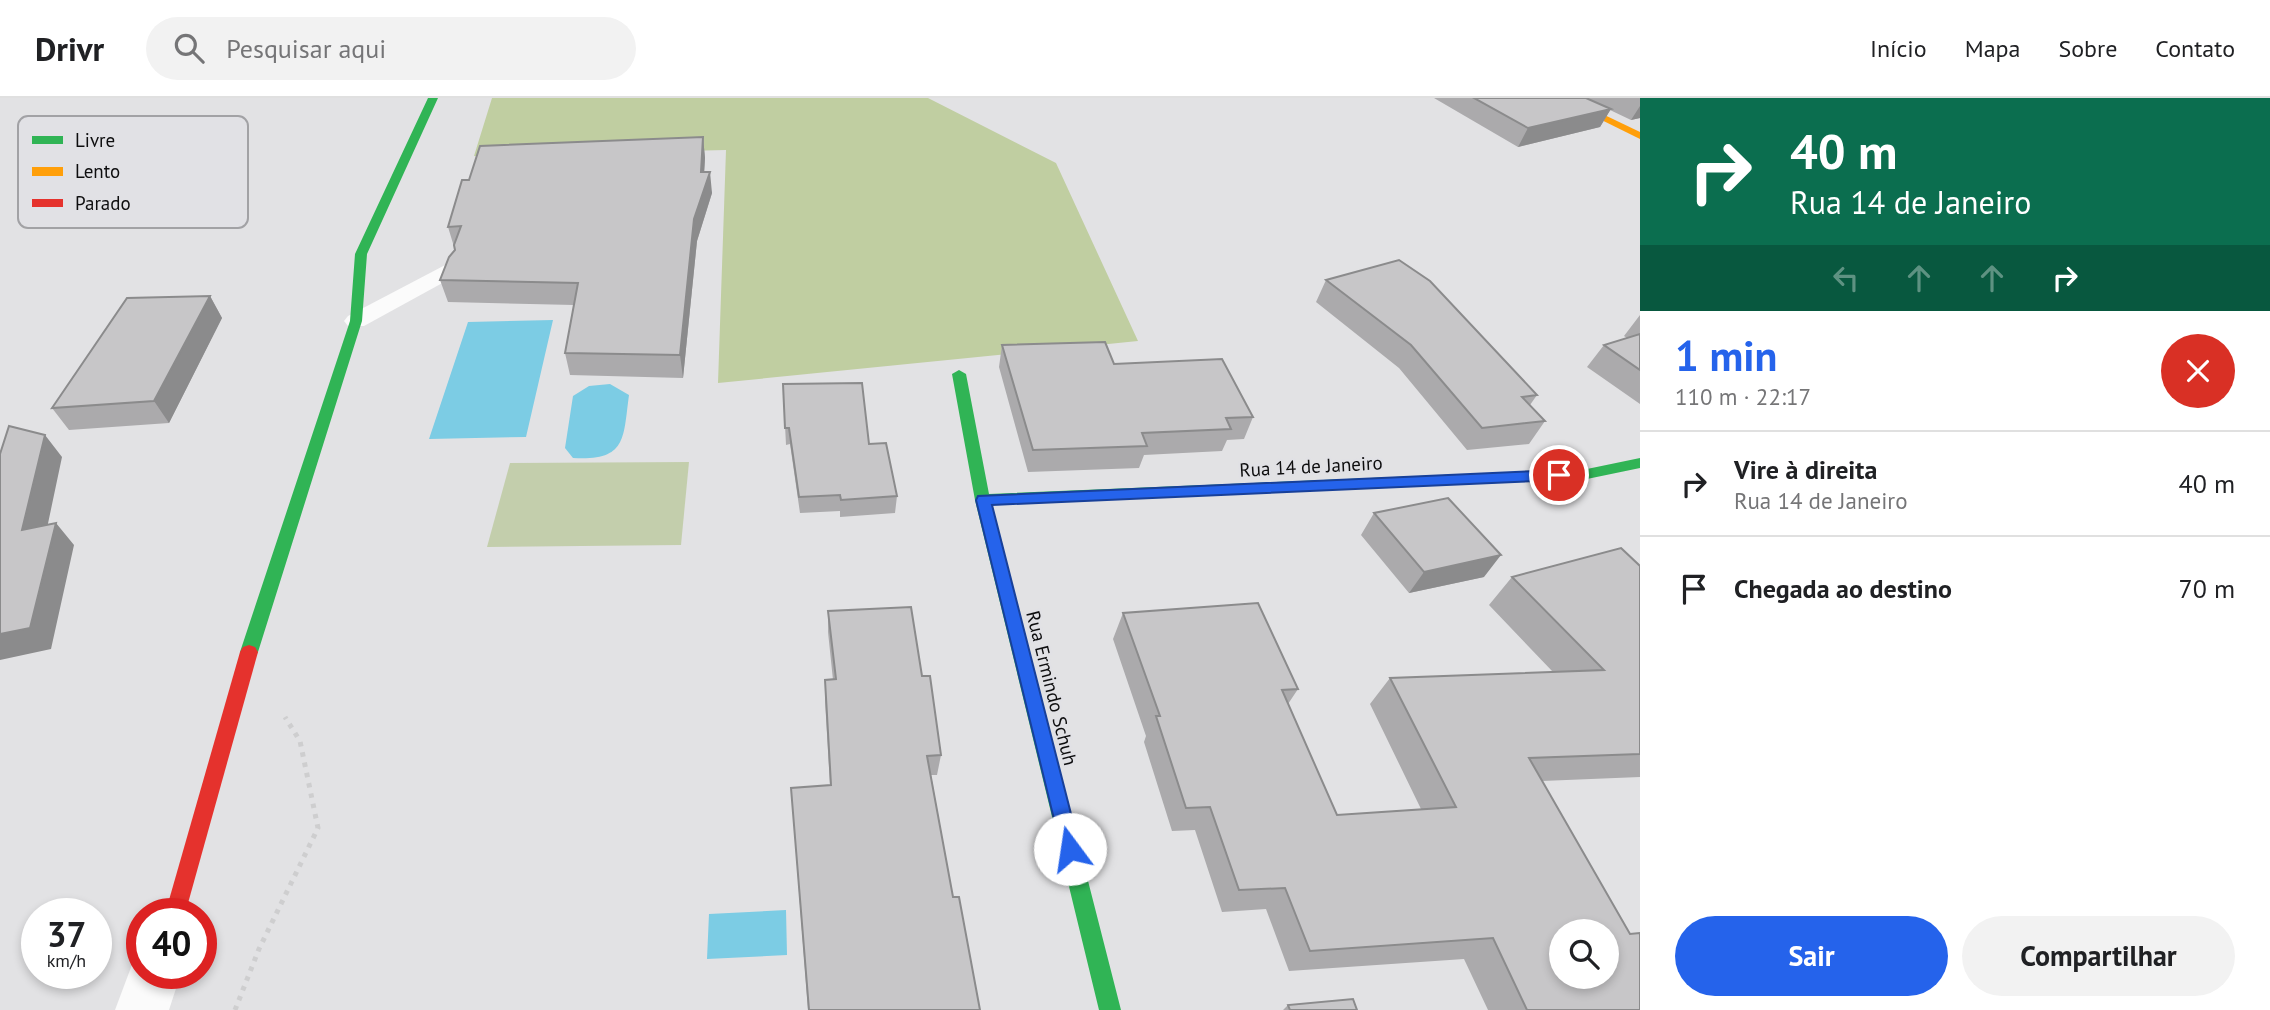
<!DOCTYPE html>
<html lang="pt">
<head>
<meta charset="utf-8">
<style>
  body { margin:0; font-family:"PT Sans",sans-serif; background:#f2f2f2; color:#202124; height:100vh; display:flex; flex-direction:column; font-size:26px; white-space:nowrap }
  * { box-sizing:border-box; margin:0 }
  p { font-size:23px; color:#757577 }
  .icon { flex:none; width:38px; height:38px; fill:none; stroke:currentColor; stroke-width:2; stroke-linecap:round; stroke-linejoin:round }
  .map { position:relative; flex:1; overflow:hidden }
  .sheet { display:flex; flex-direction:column; background:#fff; width:630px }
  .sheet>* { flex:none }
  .hud { background:#0b6e4f; color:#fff; overflow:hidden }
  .tools { position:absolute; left:1549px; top:821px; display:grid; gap:14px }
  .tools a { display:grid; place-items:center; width:70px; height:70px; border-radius:50%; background:#fff; box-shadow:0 4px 10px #0003; font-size:35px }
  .speed { position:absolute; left:21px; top:800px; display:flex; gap:14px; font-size:35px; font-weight:700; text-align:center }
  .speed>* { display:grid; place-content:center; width:91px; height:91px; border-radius:50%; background:#fff; box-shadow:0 4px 10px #0003; line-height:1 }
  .speed small { font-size:18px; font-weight:400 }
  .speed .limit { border:10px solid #d22; background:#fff; color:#111 }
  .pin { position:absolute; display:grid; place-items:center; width:60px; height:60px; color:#fff; margin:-30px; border:4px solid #fff; border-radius:50%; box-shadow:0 2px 7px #0007 }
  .me { position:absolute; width:77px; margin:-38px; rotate:346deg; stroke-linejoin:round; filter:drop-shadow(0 0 5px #0008) }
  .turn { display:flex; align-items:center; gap:24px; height:147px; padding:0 35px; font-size:32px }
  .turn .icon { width:91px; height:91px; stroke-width:2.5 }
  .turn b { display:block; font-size:49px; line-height:60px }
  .lanes { display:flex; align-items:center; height:66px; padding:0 35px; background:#0003; justify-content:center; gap:35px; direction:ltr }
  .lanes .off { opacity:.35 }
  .round { display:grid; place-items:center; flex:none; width:74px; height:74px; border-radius:37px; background:#f2f2f2 }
  .head { display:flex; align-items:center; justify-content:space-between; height:119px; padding:0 35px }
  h1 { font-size:42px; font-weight:700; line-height:52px; color:#2563eb }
  .cta { display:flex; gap:14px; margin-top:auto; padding:14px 35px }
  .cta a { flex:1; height:80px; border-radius:42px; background:#2563eb; color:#fff; font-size:28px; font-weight:700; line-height:80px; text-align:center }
  .cta a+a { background:#f2f2f2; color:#202124 }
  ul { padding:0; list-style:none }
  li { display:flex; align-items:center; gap:21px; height:105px; padding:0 35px; border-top:2px solid #e0e0e0 }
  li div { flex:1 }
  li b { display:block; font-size:26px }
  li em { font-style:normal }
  header { display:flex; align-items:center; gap:42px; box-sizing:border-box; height:98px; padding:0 35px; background:#fff; border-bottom:2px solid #e0e0e0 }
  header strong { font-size:33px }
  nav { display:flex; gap:38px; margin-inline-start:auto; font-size:24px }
  .search { width:490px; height:63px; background:#f2f2f2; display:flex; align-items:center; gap:18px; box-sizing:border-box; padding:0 24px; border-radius:38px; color:#757577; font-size:26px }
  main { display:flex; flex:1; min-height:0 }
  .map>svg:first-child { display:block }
</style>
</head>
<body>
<header>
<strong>Drivr</strong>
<div class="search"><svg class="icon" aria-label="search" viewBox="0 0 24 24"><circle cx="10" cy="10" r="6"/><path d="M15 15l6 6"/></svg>Pesquisar aqui</div>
<nav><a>Início</a><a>Mapa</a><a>Sobre</a><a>Contato</a></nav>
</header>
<main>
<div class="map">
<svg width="1640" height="912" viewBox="0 0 1640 912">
  <rect width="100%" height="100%" fill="#e2e2e4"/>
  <!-- green -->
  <path fill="#c3ceac" d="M689 364 681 447 487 449 510 365Z"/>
  <!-- forest -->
  <path fill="#c0cea1" d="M492 0H928L1056 65 1138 243 718 285 726 52 474 58Z"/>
  <!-- water -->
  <path fill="#7ccce4" d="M553 222 526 339 429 341 468 224Z
    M610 286 629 297C623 341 627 363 573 360L565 350 573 298 589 288Z
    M786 812 787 857 707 861 709 816Z"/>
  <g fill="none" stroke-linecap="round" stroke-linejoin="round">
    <!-- path -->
    <path stroke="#cececf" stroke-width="5" stroke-dasharray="4.5 6" stroke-linecap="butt" d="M235 912 259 851 318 730 300 643 285 619"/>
    <!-- lane -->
    <path fill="#fbfbfb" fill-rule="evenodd" d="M449 165 457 167 460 172 457 177 364 228H348L344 223 348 218Z"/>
    <!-- street -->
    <path fill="#fbfbfb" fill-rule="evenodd" d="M142 854V875H181L169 912H115L136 856Z"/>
    <!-- fast -->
    <path fill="#30b455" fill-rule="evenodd" d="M428 0H438L367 156 362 223 258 554 255 559 249 561 243 559 240 554 350 223 355 156Z
      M959 272 966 276 989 396 1587 371 1640 360V370L1587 381 992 407 1121 912H1099L975 402 952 276Z"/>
    <!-- slow -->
    <path fill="#ff9f0a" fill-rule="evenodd" d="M1557 0H1569L1640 34V41Z"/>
    <!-- jam -->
    <path fill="#e5322d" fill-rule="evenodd" d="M249 547 255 549 258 554 185 816H165L240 554 243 549Z"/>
  </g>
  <!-- wall -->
  <path fill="#abaaac" d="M1434 0H1640V20L1631 22 1610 12 1600 29 1518 49Z
    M703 39 705 60 704 74 712 95 697 143 683 280 570 277 565 255 574 207 448 204 440 182 455 152 448 129 469 82Z
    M1326 182 1537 297 1530 307 1545 323 1529 346 1467 352 1399 270 1316 204Z
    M210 198 222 220 169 325 69 332 52 310Z
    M1640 217V306L1587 269 1604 247 1627 240 1624 238Z
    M1002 247 1114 266 1253 319 1244 341 1227 342 1222 353 1144 357 1139 370 1028 374 999 269Z
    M783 286 869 346 897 398 895 415 840 419V413L800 415 790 346 786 347Z
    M1374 415 1484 479 1409 495 1361 437Z
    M1640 468V679L1542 683 1640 912H1488L1464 861 1289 873 1266 811 1222 814 1195 732 1172 733 1144 644 1146 638 1113 541 1123 515 1298 591 1288 606 1337 717 1421 711 1370 606 1390 580 1553 574 1489 507 1512 479Z
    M828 513 922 578 941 657 937 677H931L953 799 980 912H808L791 690 830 687 825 602V582H833L828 534Z
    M1288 907 1357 912H1283Z"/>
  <!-- shaded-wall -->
  <path fill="#8b8b8c" d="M1640 8V20L1631 22Z
    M1611 11 1600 29 1518 49 1528 30Z
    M703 39 705 60 703 95 701 74Z
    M710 74 712 95 697 143 683 280 680 257 694 121Z
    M210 198 222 220 169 325 154 303Z
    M45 337 62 359 42 454 22 432Z
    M56 425 74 447 51 551 0 562V536Z
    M1501 457 1484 479 1409 495 1424 474Z"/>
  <!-- building -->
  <path fill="#c7c6c8" stroke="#8b8b8c" stroke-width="2" fill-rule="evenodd" d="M1474 0H1586L1611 11 1528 30Z
    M703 39 701 74H710L694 121 680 257 565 255 578 185 440 182 449 159 455 152 454 147 461 128 448 129 462 82H469L480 48Z
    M1399 162 1430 183 1537 297 1522 299 1545 323 1482 330 1411 247 1326 182Z
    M210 198 154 303 52 310 127 200Z
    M1640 236V272L1604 247Z
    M1105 244 1114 266 1222 261 1253 319 1226 320 1231 331 1142 335 1147 348 1033 352 1002 247Z
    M862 285 869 346 886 345 897 398 841 402 840 397 799 399 789 330H785L783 286Z
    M9 328 45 337 22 432 56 425 30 530 0 536V356Z
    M1448 400 1501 457 1424 474 1374 415Z
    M1621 450 1640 468V656L1529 660 1630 836 1640 835V912H1527L1493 840 1310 853 1285 790 1239 792 1210 709 1186 710 1156 618H1160L1123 515 1258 505 1298 591 1282 592 1337 717 1456 709 1390 580 1604 572 1512 479ZM1561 833H1606V878H1561Z
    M911 509 922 578H930L941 657 927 658 953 799H959L980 912H809L791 690 831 687 825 582 836 581 828 513Z
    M1353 901 1357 912H1290L1288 907Z"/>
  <!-- route -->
  <path fill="#2563eb" stroke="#184099" stroke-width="2" d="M1559 372 1567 377 1559 382 992 407 1080 751 1077 758 1070 760 1063 758 976 402 978 398Z"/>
  <g text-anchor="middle" stroke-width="5" stroke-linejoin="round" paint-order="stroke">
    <!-- street labels -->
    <g font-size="19" fill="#0e0e0f" stroke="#e1e1e5">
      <text transform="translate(1311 368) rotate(-3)" y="7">Rua 14 de Janeiro</text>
      <text transform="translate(1052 590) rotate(76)" y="7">Rua Ermindo Schuh</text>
    </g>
  </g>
  <!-- legend -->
  <rect x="18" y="18" width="230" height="112" rx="10" fill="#e1e1e5" stroke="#a2a2a5" stroke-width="2"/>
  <rect x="32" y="38" width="31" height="8" fill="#30b455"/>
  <rect x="32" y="69" width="31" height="9" fill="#ff9f0a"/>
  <rect x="32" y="101" width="31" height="8" fill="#e5322d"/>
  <g font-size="19" fill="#0e0e0f">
    <text x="75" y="49">Livre</text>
    <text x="75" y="80">Lento</text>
    <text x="75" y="112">Parado</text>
  </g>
</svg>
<div class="tools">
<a><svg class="icon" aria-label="search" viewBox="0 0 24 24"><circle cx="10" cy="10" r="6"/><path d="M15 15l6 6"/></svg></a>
</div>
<div class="speed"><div>37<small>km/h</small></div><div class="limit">40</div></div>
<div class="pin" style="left:1559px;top:377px;background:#d93025"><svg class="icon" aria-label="arrive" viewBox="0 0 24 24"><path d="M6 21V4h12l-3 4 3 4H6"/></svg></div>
<svg class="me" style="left:1070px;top:751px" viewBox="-20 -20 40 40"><circle r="19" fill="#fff"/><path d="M0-13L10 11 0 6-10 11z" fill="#2563eb"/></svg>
</div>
<section class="sheet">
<div class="hud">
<div class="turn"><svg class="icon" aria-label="right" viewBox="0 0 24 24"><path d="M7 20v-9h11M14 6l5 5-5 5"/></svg><div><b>40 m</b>Rua 14 de Janeiro</div></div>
<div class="lanes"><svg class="icon off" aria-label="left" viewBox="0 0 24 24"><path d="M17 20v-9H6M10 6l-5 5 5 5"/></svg><svg class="icon off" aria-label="ahead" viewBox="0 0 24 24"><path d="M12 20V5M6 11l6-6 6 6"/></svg><svg class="icon off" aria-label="ahead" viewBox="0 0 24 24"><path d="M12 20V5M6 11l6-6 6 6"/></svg><svg class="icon" aria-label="right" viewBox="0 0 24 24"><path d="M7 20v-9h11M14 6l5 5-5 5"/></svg></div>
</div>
<div class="head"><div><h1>1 min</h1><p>110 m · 22:17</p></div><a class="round" style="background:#d93025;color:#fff"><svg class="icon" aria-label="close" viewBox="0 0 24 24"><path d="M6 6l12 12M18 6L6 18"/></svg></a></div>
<ul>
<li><svg class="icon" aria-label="right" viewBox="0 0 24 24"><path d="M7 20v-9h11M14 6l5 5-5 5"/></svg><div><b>Vire à direita</b><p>Rua 14 de Janeiro</p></div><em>40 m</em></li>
<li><svg class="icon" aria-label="arrive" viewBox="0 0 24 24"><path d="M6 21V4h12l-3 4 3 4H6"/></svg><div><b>Chegada ao destino</b></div><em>70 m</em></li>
</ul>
<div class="cta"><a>Sair</a><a>Compartilhar</a></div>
</section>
</main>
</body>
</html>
